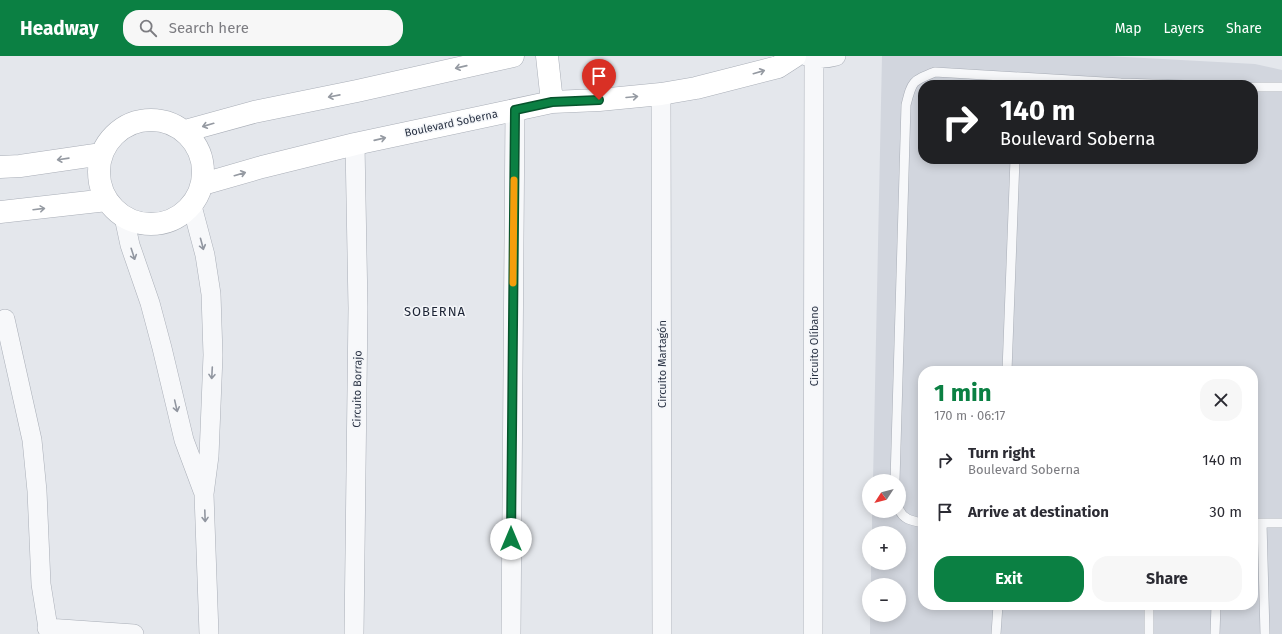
<!DOCTYPE html>
<html lang="en">
<head>
<meta charset="utf-8">
<style>
  body { margin:0; font-family:"Fira Sans",sans-serif; background:#f7f7f7; color:#2b2b33; height:100vh; display:flex; flex-direction:column; font-size:15px; white-space:nowrap }
  * { box-sizing:border-box; margin:0 }
  p { font-size:13px; color:#7c7c81 }
  .icon { flex:none; width:22px; height:22px; fill:none; stroke:currentColor; stroke-width:2; stroke-linecap:round; stroke-linejoin:round }
  .map { position:relative; flex:1; overflow:hidden }
  .panel { position:absolute; left:918px; top:310px; width:340px; height:244px; display:flex; flex-direction:column; background:#fff; border-radius:16px; box-shadow:0 2px 10px #0003 }
  .panel>* { flex:none }
  .guide { position:absolute; left:918px; top:24px; width:340px; height:84px; border-radius:16px; box-shadow:0 2px 10px #0003; background:#202124; color:#fff; overflow:hidden }
  .needle { width:26px; rotate:234deg }
  .controls { position:absolute; left:862px; top:418px; display:grid; gap:8px }
  .controls a { display:grid; place-items:center; width:44px; height:44px; border-radius:50%; background:#fff; box-shadow:0 2px 10px #0003; font-size:20px }
  .pin { position:absolute; display:grid; place-items:center; width:34px; height:34px; color:#fff; margin:-41px -17px; border-radius:50% 50% 50% 0; rotate:-45deg; box-shadow:0 0 4px #0007 }
  .pin .icon { rotate:45deg }
  .me { position:absolute; width:44px; margin:-22px; rotate:0deg; stroke-linejoin:round; filter:drop-shadow(0 0 3px #0008) }
  .turn { display:flex; align-items:center; gap:14px; height:84px; padding:0 16px; font-size:18px }
  .turn .icon { width:52px; height:52px; stroke-width:2.5 }
  .turn b { display:block; font-size:28px; line-height:34px }
  .round { display:grid; place-items:center; flex:none; width:42px; height:42px; border-radius:16px; background:#f7f7f7 }
  .head { display:flex; align-items:center; justify-content:space-between; height:68px; padding:0 16px }
  h1 { font-size:24px; font-weight:700; line-height:30px; color:#0b8043 }
  .button { display:flex; gap:8px; margin-top:auto; padding:8px 16px }
  .button a { flex:1; height:46px; border-radius:16px; background:#0b8043; color:#fff; font-size:16px; font-weight:700; line-height:46px; text-align:center }
  .button a+a { background:#f7f7f7; color:#2b2b33 }
  ul { padding:0; list-style:none }
  li { display:flex; align-items:center; gap:12px; height:52px; padding:0 16px }
  li div { flex:1 }
  li b { display:block; font-size:15px }
  li em { font-style:normal }
  header { display:flex; align-items:center; gap:24px; box-sizing:border-box; height:56px; padding:0 20px; background:#0b8043; color:#fff }
  header strong { font-size:19px }
  nav { display:flex; gap:22px; margin-inline-start:auto; font-size:14px }
  .search { width:280px; height:36px; background:#f7f7f7; display:flex; align-items:center; gap:10px; box-sizing:border-box; padding:0 14px; border-radius:16px; color:#7c7c81; font-size:15px }
  .map>svg:first-child { display:block }
</style>
</head>
<body>
<header>
<strong>Headway</strong>
<div class="search"><svg class="icon" aria-label="search" viewBox="0 0 24 24"><circle cx="10" cy="10" r="6"/><path d="M15 15l6 6"/></svg>Search here</div>
<nav><a>Map</a><a>Layers</a><a>Share</a></nav>
</header>
<div class="map">
<svg width="1282" height="578" viewBox="0 0 1282 578">
  <rect width="100%" height="100%" fill="#e4e7ec"/>
  <!-- built -->
  <path fill="#d2d6de" fill-rule="evenodd" d="M882 0H1107L1255 8 1282 14V578H870V559H899V529H871V507H899V477H872V455H899V425H873ZM923 29H1253V103H923ZM923 315H1253V549H923Z"/>
  <g fill="none" stroke-linecap="round" stroke-linejoin="round">
    <!-- lane casing -->
    <g stroke="#a9aeb7" stroke-width="10">
      <path id="lane" d="M1253 31H1282
        M1007 315 1015 103
        M895 425 906 49C912 25 912 25 935 16L1121 27 1184 29
        M899 453C903 464 913 465 923 467
        M1253 467H1282
        M1262 467 1265 578
        M1149 549V578
        M996 578 998 549
        M1215 578 1216 549"/>
    </g>
    <!-- street casing -->
    <g stroke="#a9aeb7" stroke-width="20">
      <path id="street" d="M806 0C816 3 825 3 836 0
        M661 38 662 578
        M192 150 205 199 211 238 213 299 209 400 204 438 209 578
        M124 161 130 189 150 247 162 292 184 384 203 435
        M5 263 32 384 37 435 41 528 49 578
        M47 572 134 578
        M354 578 358 252 355 88
        M511 578 515 54
        M813 578 814 3"/>
    </g>
    <!-- secondary casing -->
    <g stroke="#a9aeb7" stroke-width="23">
      <path id="secondary" d="M547 0 552 46
        M99 116a52 52 0 1 1 104 0a52 52 0 1 1-104 0Z
        M185 75 254 56 357 35 513 0
        M0 111 20 110 102 98
        M203 128 262 111 355 88 552 46 599 44 661 38 696 32 778 11 795 0
        M0 156 107 144"/>
    </g>
    <!-- lane -->
    <use href="#lane" stroke="#f7f8fa" stroke-width="9"/>
    <!-- street -->
    <use href="#street" stroke="#f7f8fa" stroke-width="19"/>
    <!-- secondary -->
    <use href="#secondary" stroke="#fff" stroke-width="22"/>
  </g>
  <!-- one-way arrows -->
  <defs><path id="oneway-shaft" d="M-6 0H5M1.5-3L5.5 0L1.5 3" fill="none" stroke-width="1.6" stroke-linecap="round" stroke-linejoin="round"/></defs>
  <g stroke="#959aa2">
    <use href="#oneway-shaft" transform="translate(461 11) rotate(167)"/>
    <use href="#oneway-shaft" transform="translate(759 16) rotate(-16)"/>
    <use href="#oneway-shaft" transform="translate(334 40) rotate(169)"/>
    <use href="#oneway-shaft" transform="translate(632 41) rotate(-5)"/>
    <use href="#oneway-shaft" transform="translate(208 69) rotate(164)"/>
    <use href="#oneway-shaft" transform="translate(380 83) rotate(-13)"/>
    <use href="#oneway-shaft" transform="translate(63 103) rotate(172)"/>
    <use href="#oneway-shaft" transform="translate(240 118) rotate(-16)"/>
    <use href="#oneway-shaft" transform="translate(39 153) rotate(-7)"/>
  </g>
  <g stroke="#9196a0">
    <use href="#oneway-shaft" transform="translate(202 188) rotate(75)"/>
    <use href="#oneway-shaft" transform="translate(133 198) rotate(72)"/>
    <use href="#oneway-shaft" transform="translate(212 317) rotate(93)"/>
    <use href="#oneway-shaft" transform="translate(176 350) rotate(77)"/>
    <use href="#oneway-shaft" transform="translate(205 460) rotate(88)"/>
  </g>
  <g fill="none" stroke-linecap="round" stroke-linejoin="round">
    <!-- route casing -->
    <g stroke="#07532c" stroke-width="10">
      <path id="route" d="M511 483 515 54 552 46 599 44"/>
    </g>
    <!-- route -->
    <use href="#route" stroke="#0b8043" stroke-width="7"/>
    <!-- slow -->
    <path stroke="#f59e0b" stroke-width="7" d="M513 227 514 124"/>
  </g>
  <g text-anchor="middle" stroke-width="3" stroke-linejoin="round" paint-order="stroke">
    <!-- street labels -->
    <g font-size="11" fill="#2b3445" stroke="#f4f6f9">
      <text transform="translate(451 67) rotate(-12)" y="4">Boulevard Soberna</text>
      <text transform="translate(814 290) rotate(-90)" y="4">Circuito Olíbano</text>
      <text transform="translate(662 308) rotate(-90)" y="4">Circuito Martagón</text>
      <text transform="translate(357 333) rotate(-89)" y="4">Circuito Borrajo</text>
    </g>
    <!-- quarter labels -->
    <g font-size="13" letter-spacing="1" fill="#1d2536" stroke="#f4f6f9">
      <text x="435" y="260">SOBERNA</text>
    </g>
  </g>
</svg>
<div class="controls">
<a><svg class="needle" viewBox="-14 -14 28 28"><path d="M0-13l5 13h-10z" fill="#e53935"/><path d="M0 13l5-13h-10z" fill="#7c7c81"/></svg></a>
<a>+</a>
<a>−</a>
</div>
<div class="pin" style="left:599px;top:44px;background:#d93025"><svg class="icon" aria-label="arrive" viewBox="0 0 24 24"><path d="M6 21V4h12l-3 4 3 4H6"/></svg></div>
<svg class="me" style="left:511px;top:483px" viewBox="-20 -20 40 40"><circle r="19" fill="#fff"/><path d="M0-13L10 11 0 6-10 11z" fill="#0b8043"/></svg>
<div class="guide">
<div class="turn"><svg class="icon" aria-label="right" viewBox="0 0 24 24"><path d="M7 20v-9h11M14 6l5 5-5 5"/></svg><div><b>140 m</b>Boulevard Soberna</div></div>
</div>
<section class="panel">
<div class="head"><div><h1>1 min</h1><p>170 m · 06:17</p></div><a class="round"><svg class="icon" aria-label="close" viewBox="0 0 24 24"><path d="M6 6l12 12M18 6L6 18"/></svg></a></div>
<ul>
<li><svg class="icon" aria-label="right" viewBox="0 0 24 24"><path d="M7 20v-9h11M14 6l5 5-5 5"/></svg><div><b>Turn right</b><p>Boulevard Soberna</p></div><em>140 m</em></li>
<li><svg class="icon" aria-label="arrive" viewBox="0 0 24 24"><path d="M6 21V4h12l-3 4 3 4H6"/></svg><div><b>Arrive at destination</b></div><em>30 m</em></li>
</ul>
<div class="button"><a>Exit</a><a>Share</a></div>
</section>
</div>
</body>
</html>
